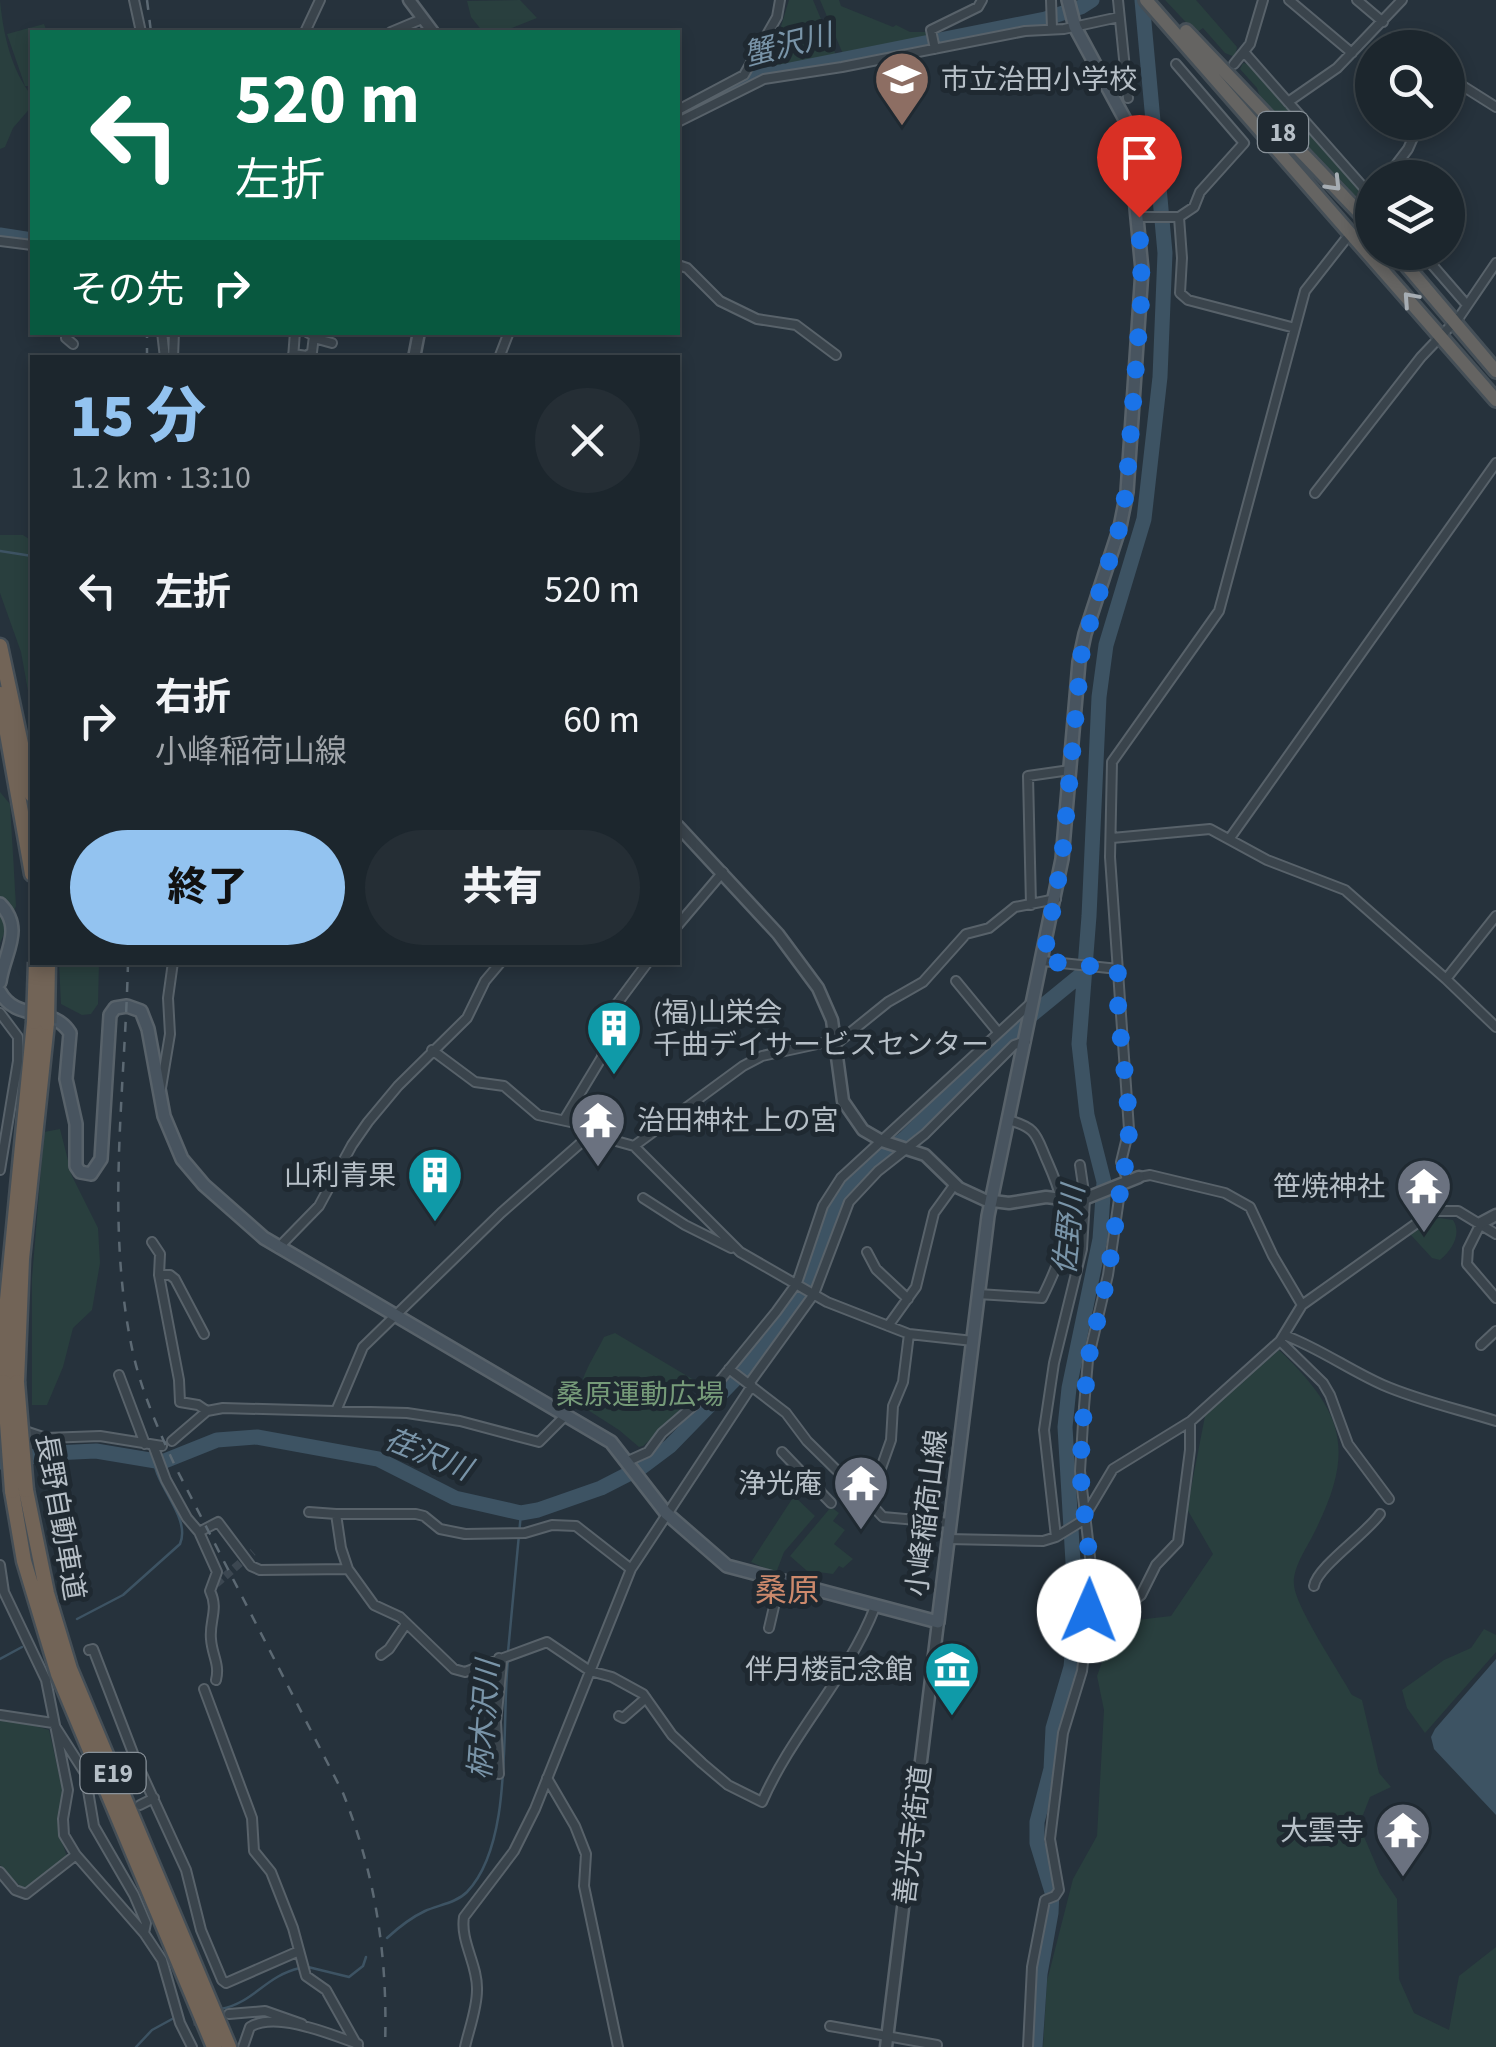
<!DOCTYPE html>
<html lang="ja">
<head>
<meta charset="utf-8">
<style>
  body { margin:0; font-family:"Source Sans 3","Noto Sans JP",sans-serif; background:#252e35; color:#f1f3f6; height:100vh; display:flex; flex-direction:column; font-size:38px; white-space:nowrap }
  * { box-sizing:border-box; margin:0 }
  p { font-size:32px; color:#a0a5aa }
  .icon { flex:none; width:55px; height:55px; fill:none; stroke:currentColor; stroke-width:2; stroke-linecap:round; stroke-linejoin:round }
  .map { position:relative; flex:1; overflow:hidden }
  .drawer { position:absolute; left:30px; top:355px; width:650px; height:610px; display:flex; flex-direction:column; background:#1c262d; border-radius:0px; box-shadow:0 5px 15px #0003,0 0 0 2px #3a4349 }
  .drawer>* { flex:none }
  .hud { position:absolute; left:30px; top:30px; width:650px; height:305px; border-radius:0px; box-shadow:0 5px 15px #0003,0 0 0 2px #3a4349; background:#0b6e4f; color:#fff; overflow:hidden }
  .fabs { position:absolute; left:1355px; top:30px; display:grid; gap:20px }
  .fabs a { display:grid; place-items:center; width:110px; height:110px; border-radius:50%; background:#1c262d; box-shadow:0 5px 15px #0003,0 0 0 2px #3a4349; font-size:50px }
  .pin { position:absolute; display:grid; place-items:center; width:85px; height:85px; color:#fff; margin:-102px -42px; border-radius:50% 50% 50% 0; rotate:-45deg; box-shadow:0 0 10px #0007 }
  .pin .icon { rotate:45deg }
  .me { position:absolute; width:110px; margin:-55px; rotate:1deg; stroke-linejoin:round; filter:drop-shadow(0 0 8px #0008) }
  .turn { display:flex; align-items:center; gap:35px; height:210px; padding:0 40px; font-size:45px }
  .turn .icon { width:130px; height:130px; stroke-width:2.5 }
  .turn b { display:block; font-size:70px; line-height:85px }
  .then { display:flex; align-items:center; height:95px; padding:0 40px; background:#0003; gap:20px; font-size:38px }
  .round { display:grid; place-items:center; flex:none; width:105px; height:105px; border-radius:52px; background:#252e35 }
  .head { display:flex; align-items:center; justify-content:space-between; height:170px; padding:0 40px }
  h1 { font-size:60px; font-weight:800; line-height:75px; color:#93c3f0 }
  .button { display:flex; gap:20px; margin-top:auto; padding:20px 40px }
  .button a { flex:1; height:115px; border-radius:60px; background:#93c3f0; color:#111; font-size:40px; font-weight:800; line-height:115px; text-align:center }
  .button a+a { background:#252e35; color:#f1f3f6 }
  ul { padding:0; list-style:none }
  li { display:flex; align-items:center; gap:30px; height:130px; padding:0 40px }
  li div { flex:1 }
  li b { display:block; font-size:38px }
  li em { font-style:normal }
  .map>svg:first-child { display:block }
</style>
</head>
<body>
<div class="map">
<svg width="1496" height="2047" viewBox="0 0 1496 2047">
  <rect width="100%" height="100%" fill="#26323c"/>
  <!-- green -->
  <path fill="#293f3e" d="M0 0C3 33 11 70 32 96V106L13 128 5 147 0 149Z
    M520 0 537 18 502 32H483L471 17 467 1Z
    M789 0H813L836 55 755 74 779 33Z
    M820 0H839L841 6 893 27 896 25 910 32H925L929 37 843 54Z
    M1165 0H1196L1237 47 1235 57 1225 53 1203 28 1196 33Z
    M44 24 47 32H32V86H25L7 34Z
    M1243 63 1248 64 1365 194 1362 206 1261 100 1257 88 1240 69Z
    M0 535H23L32 541V713L21 652 0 593Z
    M0 792 10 804 16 906 0 943Z
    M59 963H99L98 1004 91 1014 82 1015 61 1004Z
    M60 1129 72 1176 98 1228 100 1263 92 1310 73 1328 63 1367 47 1405H32V1278L44 1132Z
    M1440 1218 1453 1220C1462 1234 1452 1250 1440 1260L1432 1258 1410 1234 1429 1220Z
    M615 1333 694 1380 695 1387 675 1417 643 1446 639 1447 619 1430 580 1405C576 1381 594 1358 604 1337Z
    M1279 1350C1345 1413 1356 1451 1313 1535 1306 1549 1292 1569 1294 1585 1296 1608 1339 1671 1352 1695L1362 1700 1379 1773 1391 1787 1370 1797 1359 1825 1380 1874 1397 1899 1399 1979 1414 2013 1449 2030 1459 1976 1496 1947V2047H1043L1047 1981 1073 1879 1097 1836 1104 1710 1097 1676 1110 1640 1129 1621 1171 1616 1213 1554 1187 1509 1205 1416Z
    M794 1496 815 1516 784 1552 776 1573 751 1562Z
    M831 1507 839 1513 833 1521 845 1530 834 1544 853 1559 843 1568 839 1566 833 1574 818 1572 814 1577 790 1556Z
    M1484 1629 1496 1635V1652L1425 1733 1407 1708 1402 1690 1444 1660 1471 1648Z
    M11 1719 49 1730 63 1792 58 1829 67 1857 29 1888 20 1886 0 1865V1720Z"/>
  <!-- water -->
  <path fill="#3d5363" d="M1496 1659V1815L1434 1749 1431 1737 1435 1729Z"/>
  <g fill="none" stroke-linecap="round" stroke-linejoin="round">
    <!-- stream -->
    <path stroke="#3d5363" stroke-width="2.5" d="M494 358 502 341
      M0 551 32 556
      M77 1619 123 1595 180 1544C191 1518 157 1488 154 1461
      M508 1652 521 1513
      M0 1659 22 1647
      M387 1938C399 1927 410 1918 425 1911 438 1905 456 1903 467 1892 514 1843 501 1724 508 1660
      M308 1967 349 1977 363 1966 366 1957
      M221 2009C255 2002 265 1976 300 1968
      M136 2047 152 2030 174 2018"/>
    <!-- river -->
    <path stroke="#3d5363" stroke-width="15" d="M678 116 760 76 1045 19 1081 7 1092 0
      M0 235 32 240
      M0 1462 53 1453 96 1451 162 1462 217 1440 257 1437 378 1459 455 1498 521 1513 538 1510 601 1488 642 1467 670 1446 743 1371 802 1296 810 1281 833 1209 861 1172 904 1139 1023 1022 1083 973
      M1035 2047 1040 1974 1051 1913 1052 1892 1037 1843V1822L1051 1769 1053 1728 1071 1667 1076 1613 1065 1427 1069 1388 1100 1239 1104 1182 1087 1115 1079 1044 1089 916 1099 697 1106 645 1144 519 1160 377 1165 253 1142 0"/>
    <!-- minor-tunnel -->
    <path stroke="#3c4751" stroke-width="8" stroke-dasharray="8 4" stroke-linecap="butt" d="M1210 86 1234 64
      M216 1584 253 1552
      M193 2022 229 2014"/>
    <!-- minor casing -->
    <g stroke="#58626a" stroke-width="12">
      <path id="minor" d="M134 0 141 32
        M1051 0 1052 28
        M1118 0 1128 98
        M1289 0 1352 53
        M1357 0 1383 22
        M305 32 320 0
        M391 32 422 19
        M935 49 931 30 978 7 982 0
        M1244 52 1372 197
        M1176 64 1244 143 1200 192 1194 207 1179 217
        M1234 64 1250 44 1263 0
        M1448 81 1450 78 1496 107
        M1288 102 1337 68 1402 0
        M678 110 744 75 777 17 780 0
        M678 122 764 79 842 67 1025 31 1064 29 1119 17
        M1386 178 1408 149 1420 122
        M1139 217H1179
        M1179 217 1182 258 1180 293 1188 300 1295 328
        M0 241 32 245
        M1421 252 1467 305
        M678 265 687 268 720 301 757 319 796 325 836 355
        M68 332 66 338 73 344
        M162 332 165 358
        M314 338 332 343
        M293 354 307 356 312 352 314 336 307 332
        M173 358 174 332
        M293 358 295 332
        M499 358 509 332
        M1315 493 1421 357 1460 316 1496 263
        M1112 838 1210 829 1267 860 1345 890 1446 979
        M1230 838 1496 463
        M1031 905 1028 776 1070 770
        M1496 916 1446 979 1496 1027
        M678 925 723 872
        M1043 961 1118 969
        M956 981 998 1032
        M0 1013 18 1037V1061L0 1170
        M836 1044 888 1002 923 982 966 934 989 928 1015 907 1056 899
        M432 1050 475 1082 504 1086 538 1115 575 1123 591 1134 634 1146 740 1252 827 1302 909 1334 973 1341
        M161 1088 170 1034 168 998 173 962
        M564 1120 602 1057 610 1013 648 962
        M634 1146 743 1066 762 1056 836 1040
        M1139 1177 1150 1175 1225 1193 1250 1207 1273 1256 1302 1305
        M1128 1182 1121 1162 1129 1129 1110 857 1112 762 1219 611 1305 291 1345 240
        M643 1198 685 1225 731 1248
        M1481 1223 1468 1249 1467 1264 1496 1298
        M152 1242 160 1254 159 1275H170L175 1279 204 1334
        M278 1248 319 1206 352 1145 368 1122 398 1086 467 1018 485 981 501 962
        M867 1252 876 1269 908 1299
        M159 1275 179 1380 180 1402 198 1405 207 1411
        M978 1294 1042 1298C1069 1243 1073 1220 1048 1163 1036 1137 1039 1128 1008 1120
        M888 1326 916 1287 934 1213 955 1184
        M909 1334 903 1382 893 1406 891 1440 869 1502 883 1517 950 1523
        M1284 1335C1319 1348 1349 1370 1383 1385 1420 1401 1458 1409 1496 1421
        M1280 1341 1323 1383 1330 1395 1348 1444 1389 1499
        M1481 1345 1496 1331
        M729 1369 786 1413 807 1441 869 1502
        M119 1375 145 1444
        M336 1411 363 1347 501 1213 591 1134
        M0 1431 28 1432 46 1438 100 1436 162 1446
        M172 1441 207 1411 223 1408 407 1413 460 1421 539 1442 566 1415
        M153 1445 166 1480 187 1518 199 1532 217 1572 210 1591C219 1609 209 1621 211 1639 212 1655 220 1664 216 1680
        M782 1452 831 1503
        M628 1461 648 1452 662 1433 713 1389 776 1312 797 1283 823 1206 841 1178 1030 1004
        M309 1512 336 1514
        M199 1532 218 1522 251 1566 260 1570 348 1569
        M1056 1537 1044 1430 1054 1363 1082 1249 1085 1199 1080 1165
        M948 1539 1043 1541 1056 1537 1082 1521 1113 1469 1191 1421 1280 1341 1302 1305 1434 1211H1458L1496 1234
        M0 1565 4 1592 46 1680 68 1790 63 1819 64 1835 76 1855 144 1933 162 1960 180 2023 192 2047
        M631 1569 576 1526 552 1525 525 1533 465 1534 440 1529 424 1516 416 1514H336L341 1548 348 1569 374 1605 400 1617 454 1669 465 1672 547 1642 590 1671 612 1677 643 1694 672 1735 702 1763 728 1785 762 1802C792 1733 848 1677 875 1607
        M1314 1586C1317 1567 1366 1534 1380 1514
        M769 1628 780 1581
        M89 1650 93 1649 136 1761 186 1870 201 1930 222 1980 226 1983 299 1951
        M381 1655 389 1649 406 1624
        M1083 1657 1088 1654 1099 1631 1111 1616 1141 1595 1156 1565 1178 1542 1190 1450V1422
        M204 1689 252 1818 254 1851 271 1872 293 1928 306 1976 326 1990 358 2047
        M0 1715 53 1723 85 1773 94 1826 134 1895 146 1923 144 1933
        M619 1716 623 1718 646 1698
        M499 1774 496 1722 502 1663 499 1658
        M547 1778 575 1826 586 1854 584 1886 618 2047
        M140 1805 154 1798
        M0 1872 15 1890 26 1894 76 1855
        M229 2014 265 2011 302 2024
        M830 2026 937 2045
        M243 2047 250 2027C276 2011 330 2034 358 2044
        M465 2047C469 2029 477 2009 477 1990 478 1965 460 1941 464 1917L514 1851 535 1809 631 1569 751 1387V1381L814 1294 849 1202 878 1171 925 1134 1014 1045 1026 1041
        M1028 2047 1032 1967 1045 1900 1055 1896 1059 1890 1050 1839 1063 1733 1082 1671 1093 1583 1080 1471 1084 1407 1088 1360 1108 1275 1121 1185"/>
    </g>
    <!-- tertiary casing -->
    <g stroke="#58626a" stroke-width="15">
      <path id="tertiary" d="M409 0 433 32
        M414 358 419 332
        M678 826 778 934 818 988 832 1020 843 1101 863 1130 882 1141 925 1155 959 1188 985 1200 1009 1203 1046 1197 1079 1201 1139 1177
        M1481 1223 1496 1215
        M886 2047 938 1622"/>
    </g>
    <!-- secondary casing -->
    <g stroke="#58626a" stroke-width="16">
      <path id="secondary" d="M0 904C25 929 4 953 0 982
        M0 992C16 1022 53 1005 70 1033L66 1079 76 1124V1166L80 1172 91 1174 101 1159 110 1015 115 1008 127 1006 141 1011 148 1029 164 1116 182 1159 204 1185 264 1238 611 1442 666 1513 727 1566 938 1622 988 1216 1062 859 1079 662 1085 634 1120 527 1127 492 1142 270 1128 125 1075 27 1068 0"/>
    </g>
    <!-- trunk casing -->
    <g stroke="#454f57" stroke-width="18">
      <path id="trunk" d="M1146 0 1496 400
        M1186 31 1372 226
        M1395 252 1496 371"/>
    </g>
    <!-- motorway casing -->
    <g stroke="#454f57" stroke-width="19">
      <path id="motorway" d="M0 646 32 795
        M0 694 32 874
        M4 1382 7 1300 34 1022
        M17 1382 22 1259 47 1023
        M26 1490 47 1593 70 1669 229 2047
        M12 1491 24 1561 58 1674 214 2047"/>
    </g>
    <!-- minor -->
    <use href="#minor" stroke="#3a444c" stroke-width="8"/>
    <!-- tertiary -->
    <use href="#tertiary" stroke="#3a444c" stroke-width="10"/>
    <!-- secondary -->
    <use href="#secondary" stroke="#48545f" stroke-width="11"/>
    <!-- trunk -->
    <use href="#trunk" stroke="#656462" stroke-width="12"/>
    <!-- motorway -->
    <use href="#motorway" stroke="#726457" stroke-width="14"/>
    <!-- rail -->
    <path stroke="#5c6973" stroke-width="2.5" stroke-dasharray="10 10" stroke-linecap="butt" d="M147 0 151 32
      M147 358V332
      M128 962C125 1091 105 1226 133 1353 142 1393 159 1431 176 1468L343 1793C376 1876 388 1958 385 2047"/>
    <!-- motorway-bridge casing -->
    <g stroke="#454f57" stroke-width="19" stroke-linecap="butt">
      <path id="motorway-bridge" d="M34 1022 36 962
        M47 1023 48 963
        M4 1382 12 1491
        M17 1382 26 1490"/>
    </g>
    <!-- motorway-bridge -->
    <use href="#motorway-bridge" stroke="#726457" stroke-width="14"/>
  </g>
  <!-- one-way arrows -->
  <defs><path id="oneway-chevron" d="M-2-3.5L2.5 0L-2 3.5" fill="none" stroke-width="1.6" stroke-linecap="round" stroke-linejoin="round" transform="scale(2.5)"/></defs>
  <g stroke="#a6adb3">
    <use href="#oneway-chevron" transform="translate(1334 184) rotate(46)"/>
    <use href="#oneway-chevron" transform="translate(1410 299) rotate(-132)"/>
  </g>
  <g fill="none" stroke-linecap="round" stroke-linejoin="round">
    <!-- route -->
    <path stroke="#1a73e8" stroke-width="18" stroke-dasharray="0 32.4" d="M1089 1611 1092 1582 1080 1471 1084 1407 1088 1360 1108 1275 1121 1185 1128 1182C1120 1156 1129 1153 1129 1128 1128 1075 1115 1022 1118 969L1043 961 1062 859 1082 649 1120 526 1126 492 1142 290 1139 217"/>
  </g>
  <!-- icons -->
  <defs>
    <g id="school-pin" transform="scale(2.875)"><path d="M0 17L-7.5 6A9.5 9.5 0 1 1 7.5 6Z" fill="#8d6e63" stroke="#1f2931"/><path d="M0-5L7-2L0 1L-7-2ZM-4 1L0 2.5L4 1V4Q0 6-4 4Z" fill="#fff"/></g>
    <g id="building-pin" transform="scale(2.875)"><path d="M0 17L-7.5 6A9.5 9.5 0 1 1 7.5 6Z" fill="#0f9aa8" stroke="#1f2931"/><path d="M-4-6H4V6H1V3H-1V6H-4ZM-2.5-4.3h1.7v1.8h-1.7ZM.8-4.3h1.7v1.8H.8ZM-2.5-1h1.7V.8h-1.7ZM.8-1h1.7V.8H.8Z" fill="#fff"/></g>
    <g id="temple-pin" transform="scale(2.875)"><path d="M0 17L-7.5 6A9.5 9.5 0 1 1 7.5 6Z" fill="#6b7280" stroke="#1f2931"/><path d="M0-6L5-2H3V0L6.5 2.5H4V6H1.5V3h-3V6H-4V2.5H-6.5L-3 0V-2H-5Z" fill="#fff"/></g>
    <g id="museum-pin" transform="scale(2.875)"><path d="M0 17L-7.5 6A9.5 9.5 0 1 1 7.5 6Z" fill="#0f9aa8" stroke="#1f2931"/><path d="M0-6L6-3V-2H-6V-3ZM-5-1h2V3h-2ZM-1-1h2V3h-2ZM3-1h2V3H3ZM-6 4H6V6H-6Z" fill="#fff"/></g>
  </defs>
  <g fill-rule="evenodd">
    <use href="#school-pin" x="902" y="79"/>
    <use href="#building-pin" x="614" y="1028"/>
    <use href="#temple-pin" x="598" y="1120"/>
    <use href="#building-pin" x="435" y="1175"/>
    <use href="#temple-pin" x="1424" y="1186"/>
    <use href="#temple-pin" x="861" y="1483"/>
    <use href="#museum-pin" x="952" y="1669"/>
    <use href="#temple-pin" x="1403" y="1830"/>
  </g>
  <g text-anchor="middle" stroke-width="10" stroke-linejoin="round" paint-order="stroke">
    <!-- shield labels -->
    <g fill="#1f2931" stroke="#89929a" stroke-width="2.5">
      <rect x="1258" y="112" width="50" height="40" rx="8"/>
      <rect x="80.5" y="1753" width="65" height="40" rx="8"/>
    </g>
    <g font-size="25" font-weight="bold" fill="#b6bfc7">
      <text x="1283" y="141">18</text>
      <text x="113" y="1782">E19</text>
    </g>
    <!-- poi labels -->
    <g font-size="28" fill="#b6bfc7" stroke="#1f2931" text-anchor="end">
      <text x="941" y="89" text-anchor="start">市立治田小学校</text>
      <text x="653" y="1022" text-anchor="start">(福)山栄会<tspan x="653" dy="32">千曲デイサービスセンター</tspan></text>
      <text x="637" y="1130" text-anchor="start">治田神社 上の宮</text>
      <text x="396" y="1185">山利青果</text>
      <text x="1385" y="1196">笹焼神社</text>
      <text x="822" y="1493">浄光庵</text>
      <text x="913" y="1679">伴月楼記念館</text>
      <text x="1364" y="1840">大雲寺</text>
    </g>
    <!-- park labels -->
    <g font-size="28" fill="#769b79" stroke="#1f2931">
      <text x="640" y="1404">桑原運動広場</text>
    </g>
    <!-- street labels -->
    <g font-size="28" fill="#b6bfc7" stroke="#1f2931">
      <text transform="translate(926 1513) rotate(-83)" y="10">小峰稲荷山線</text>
      <text transform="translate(61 1517) rotate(80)" y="10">長野自動車道</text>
      <text transform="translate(912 1835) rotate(-83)" y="10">善光寺街道</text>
    </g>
    <!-- water labels -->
    <g font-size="30" font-style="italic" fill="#7994a8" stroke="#1f2931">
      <text transform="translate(788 45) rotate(-14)" y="10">蟹沢川</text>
      <text transform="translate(1069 1230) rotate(-84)" y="10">佐野川</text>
      <text transform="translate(428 1454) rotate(22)" y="10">荏沢川</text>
      <text transform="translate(484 1720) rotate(-86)" y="10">柄木沢川</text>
    </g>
    <!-- quarter labels -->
    <g font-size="32" fill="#cc896c" stroke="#1f2931">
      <text x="787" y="1601">桑原</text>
    </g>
  </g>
</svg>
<div class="fabs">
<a><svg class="icon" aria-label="search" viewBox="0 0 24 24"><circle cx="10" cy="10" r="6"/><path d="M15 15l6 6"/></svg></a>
<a><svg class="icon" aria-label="layers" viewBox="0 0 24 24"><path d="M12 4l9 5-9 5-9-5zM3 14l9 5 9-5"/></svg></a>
</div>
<div class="pin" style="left:1139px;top:217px;background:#d93025"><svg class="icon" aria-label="arrive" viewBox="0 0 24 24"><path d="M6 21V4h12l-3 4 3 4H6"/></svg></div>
<svg class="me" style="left:1089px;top:1611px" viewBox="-20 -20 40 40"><circle r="19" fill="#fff"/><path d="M0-13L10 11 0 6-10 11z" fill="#1a73e8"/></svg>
<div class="hud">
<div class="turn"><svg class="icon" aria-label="left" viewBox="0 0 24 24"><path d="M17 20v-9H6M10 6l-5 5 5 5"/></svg><div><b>520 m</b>左折</div></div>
<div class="then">その先<svg class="icon" aria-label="right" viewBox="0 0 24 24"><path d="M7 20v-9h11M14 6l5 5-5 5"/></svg></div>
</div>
<section class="drawer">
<div class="head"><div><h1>15 分</h1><p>1.2 km · 13:10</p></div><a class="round"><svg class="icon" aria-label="close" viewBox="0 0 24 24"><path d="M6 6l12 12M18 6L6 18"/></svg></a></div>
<ul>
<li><svg class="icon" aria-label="left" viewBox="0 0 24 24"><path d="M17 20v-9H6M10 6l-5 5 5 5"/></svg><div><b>左折</b></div><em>520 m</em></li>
<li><svg class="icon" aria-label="right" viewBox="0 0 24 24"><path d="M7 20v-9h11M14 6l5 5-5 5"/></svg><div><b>右折</b><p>小峰稲荷山線</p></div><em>60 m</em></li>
</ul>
<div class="button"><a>終了</a><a>共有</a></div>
</section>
</div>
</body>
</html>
